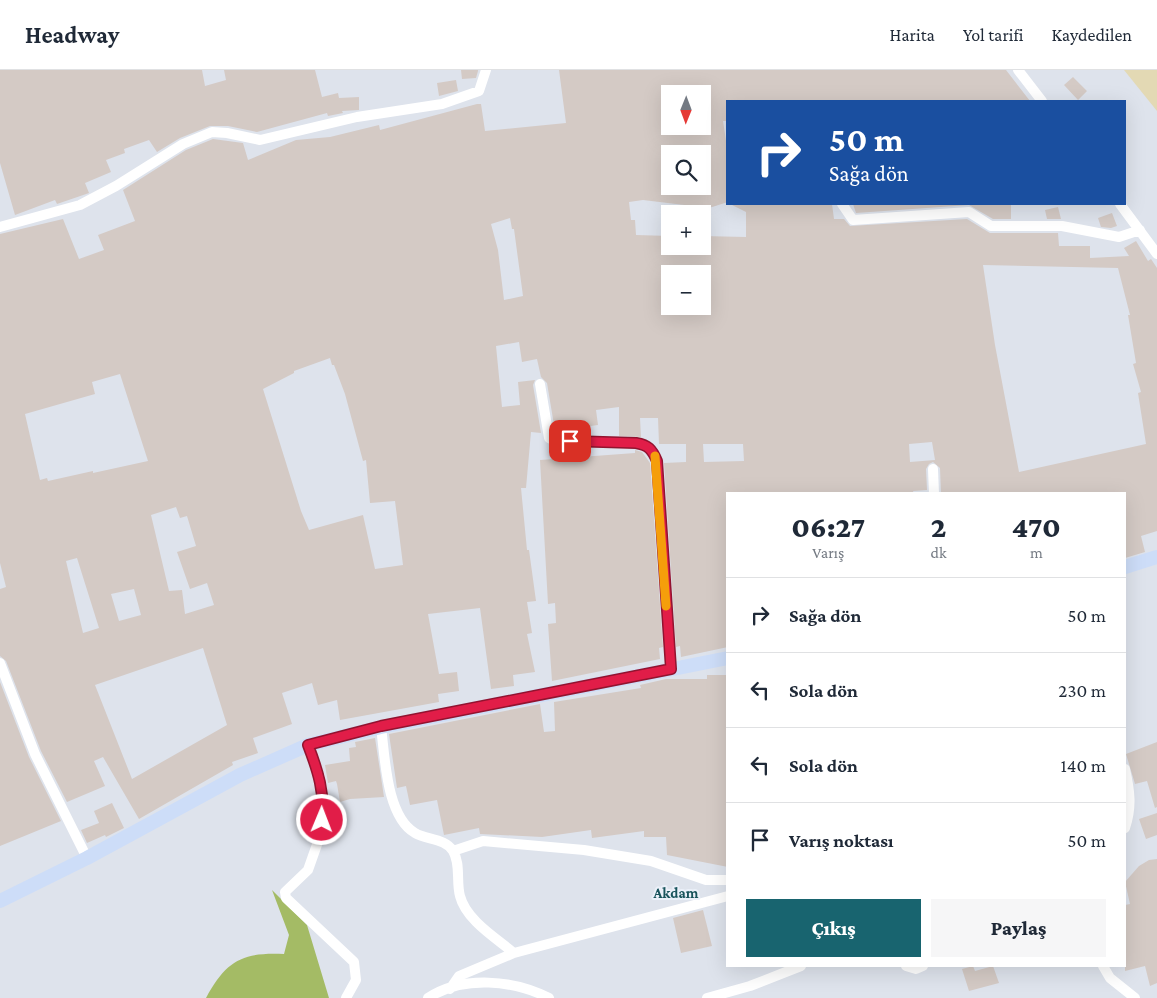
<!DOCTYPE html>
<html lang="tr">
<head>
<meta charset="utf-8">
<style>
  body { margin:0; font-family:"Crimson Pro",serif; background:#f6f6f7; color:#1f2937; height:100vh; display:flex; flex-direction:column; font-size:19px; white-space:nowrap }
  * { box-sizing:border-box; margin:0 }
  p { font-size:16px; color:#747a83 }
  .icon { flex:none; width:28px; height:28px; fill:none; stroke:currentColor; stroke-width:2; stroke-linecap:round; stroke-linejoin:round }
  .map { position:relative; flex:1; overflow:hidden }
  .drawer { position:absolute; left:726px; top:422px; width:400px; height:475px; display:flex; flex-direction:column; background:#fff; border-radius:0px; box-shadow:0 5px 20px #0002 }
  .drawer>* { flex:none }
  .guide { position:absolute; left:726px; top:30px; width:400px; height:105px; border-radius:0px; box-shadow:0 5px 20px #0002; background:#1a4fa0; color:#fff; overflow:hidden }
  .needle { width:32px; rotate:181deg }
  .fabs { position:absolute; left:661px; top:15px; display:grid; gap:10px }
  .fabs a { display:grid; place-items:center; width:50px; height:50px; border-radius:0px; background:#fff; box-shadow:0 5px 20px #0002; font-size:25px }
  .pin { position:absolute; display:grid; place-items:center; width:42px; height:42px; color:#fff; margin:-21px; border-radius:10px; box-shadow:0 2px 8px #0006 }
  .me { position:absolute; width:55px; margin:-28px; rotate:1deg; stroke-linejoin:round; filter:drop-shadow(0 0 4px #0008) }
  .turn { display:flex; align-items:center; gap:18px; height:105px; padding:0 20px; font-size:22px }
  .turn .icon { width:65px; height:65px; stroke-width:2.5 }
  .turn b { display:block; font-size:35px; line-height:42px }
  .eta { display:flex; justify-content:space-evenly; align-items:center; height:85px; text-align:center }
  .eta b { font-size:30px; font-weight:800; line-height:35px }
  .button { display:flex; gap:10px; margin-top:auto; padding:10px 20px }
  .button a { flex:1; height:58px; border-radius:0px; background:#18646f; color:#fff; font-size:20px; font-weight:800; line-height:58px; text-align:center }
  .button a+a { background:#f6f6f7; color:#1f2937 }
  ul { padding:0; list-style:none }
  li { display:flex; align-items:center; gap:15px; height:75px; padding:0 20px; border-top:1px solid #e0e1e3 }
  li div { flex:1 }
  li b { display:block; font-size:19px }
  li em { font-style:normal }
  header { display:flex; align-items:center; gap:30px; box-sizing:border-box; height:70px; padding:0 25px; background:#fff; border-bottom:1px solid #e0e1e3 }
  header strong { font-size:24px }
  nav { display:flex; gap:28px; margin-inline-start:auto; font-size:18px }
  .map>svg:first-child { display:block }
</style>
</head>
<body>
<header>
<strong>Headway</strong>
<nav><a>Harita</a><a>Yol tarifi</a><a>Kaydedilen</a></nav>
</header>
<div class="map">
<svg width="1157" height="928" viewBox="0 0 1157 928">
  <rect width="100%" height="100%" fill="#dee3ec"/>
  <!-- forest -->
  <path fill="#a4bb65" d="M272 820 307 855 329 928H206C226 891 242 882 284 884L289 865Z"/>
  <!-- sand -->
  <path fill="#e3d9b4" d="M1124 0H1157V41Z"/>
  <!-- building -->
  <path fill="#d4cac5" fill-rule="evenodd" d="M0 0H202L205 16 226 10 224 0H315L322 27 338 23 339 28 359 27V40L342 41 343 43 328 46 327 43 257 62 228 56H210L180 68 157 82 149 70 124 79 125 83 106 90 111 102 85 113 89 123 57 134 55 130 15 145 0 93Z
    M461 0H478V1L476 8 462 9Z
    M559 0H1006L1030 31H728V51H723L728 84V132L709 138 643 130 629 132 631 150H635L636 165 670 166V176H702V166L746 167V142L730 134H832L834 149H844L850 156 967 149 990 163H1058L1059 176H1090V188L1129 186 1124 178 1136 171 1148 191 1151 189 1157 198V461L1141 466 1145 482 1125 488V424H941L940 398 933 392 929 394 926 399 927 420 913 421 914 424H728V577L681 587 680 576 676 577 664 393 686 392V374H659L658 348H640L641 367 619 366V337L596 340 598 355 555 361 547 313 541 307 537 289 522 292 519 272 496 276 502 337 520 335 518 312 535 310 533 315 541 363 531 362 526 418H521L527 480H529L536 531 527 532 532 563 527 564 535 602 513 605 514 616 491 619 480 538 428 544 439 604 457 602 459 621 438 624 439 632 340 650 337 630 318 635 312 613 282 623 292 654 253 668 258 683 232 692 233 695 139 749 103 687 94 691 105 716 67 732 41 681 6 591 0 586V519L6 517 0 493V164L63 149 79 189 104 180 98 165 135 151 123 120 186 80 213 69 243 73 248 90 296 70 330 67 379 55 380 60 477 34H481L485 61 566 53ZM670 24H702V56H670ZM670 84H702V116H670ZM510 148 512 159H514L523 226 504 230 498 180 491 154ZM983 195 1118 198 1130 245H1128L1136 293 1133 294 1141 322 1138 323 1146 374 1019 402 995 275ZM670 204H702V236H670ZM330 288 332 295H334L345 324 363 391 366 390 370 433 395 431 403 495 375 499 363 445 309 460 301 441 263 319 294 303V301ZM120 304 148 391 93 403V401L48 411 47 408 40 410 25 344 95 324 92 312ZM932 372 935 390 910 392 909 374ZM703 374H743L744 391 704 392ZM176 437 180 448 187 446 196 476 177 482 190 519 207 513 214 535 185 544 182 520 169 521 151 445ZM77 488 99 558 83 563 66 491ZM134 519 141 545 119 551 111 524ZM203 578 227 655 132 709 95 615Z
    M1073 7 1087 21 1078 30 1064 15Z
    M456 10 458 21 439 26 437 13Z
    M853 134H1011V149H993L969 135 856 143Z
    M1058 137 1061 149H1047L1045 140Z
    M1112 143 1117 156 1111 158 1101 157 1098 148Z
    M635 380 642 382 650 393 663 577 659 578 660 589 552 611 548 554 556 553 555 533 548 534 540 390 635 383Z
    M707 605H728V797L667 785 666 767H644V761L592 768 591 760 542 767 480 764 479 758 444 765 437 730 410 735 406 716 397 718 389 664 540 634 544 662 555 661 554 632 641 618 640 615 666 609H707Z
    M0 612 29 687 61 751 0 776Z
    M375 668 384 727 350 729 340 732 337 714 336 711 328 713 325 695 350 691 349 678 356 677 355 672Z
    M1157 672V737L1155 738 1147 711 1135 714 1126 684Z
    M112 733 124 758 106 767 105 765 87 773 81 760 99 753 94 741Z
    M1157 743V765L1146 769 1139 749Z
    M1157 789V913L1150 916 1145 896 1125 901V835L1130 834 1125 812 1139 796 1149 790Z
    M703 840 712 876 681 883 673 848Z
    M973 896 975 901 993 896 999 913 969 921 962 899Z"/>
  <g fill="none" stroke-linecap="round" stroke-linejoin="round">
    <!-- street -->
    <path stroke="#fff" stroke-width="10" d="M1018 0 1042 31
      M842 134 853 150 969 142 991 156H1062L1119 167 1140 160
      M1120 134 1157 184
      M0 157 80 135 116 116 183 74 212 62 227 63 260 70 357 47 442 34 479 21 486 0
      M540 314 549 368 553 370 636 373C648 375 652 379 657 391L671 599
      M933 399 934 424
      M0 593 35 684 87 788
      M381 657C385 686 386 746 415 763 426 770 445 768 453 781 461 794 456 812 460 826 466 850 496 868 514 883
      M308 675 320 707 324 735 320 766 308 800 285 822 286 828 354 892 356 910 346 928
      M1125 699C1130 721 1132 737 1125 758
      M453 781 483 771 584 780 651 791 706 810H728
      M906 896 916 899 923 896
      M1103 896 1110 908 1135 928
      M450 919 459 906 514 883 728 826
      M428 928C463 905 514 910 549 928
      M707 928 750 916 801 896"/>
    <!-- secondary -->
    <path stroke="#cdddf8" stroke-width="14" d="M1125 497 1157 487
      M0 831 87 788 240 705 308 675 381 657 728 588"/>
  </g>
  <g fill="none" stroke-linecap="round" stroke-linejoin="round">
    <!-- route casing -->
    <g stroke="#92132f" stroke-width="12">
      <path id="route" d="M322 750C325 723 318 701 308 675L381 656 671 599 657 391C652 379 648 375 636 373L570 371"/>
    </g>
    <!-- route -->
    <use href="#route" stroke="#e11d48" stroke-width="9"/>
    <!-- slow -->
    <path stroke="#f59e0b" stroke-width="9" d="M655 386 666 536"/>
  </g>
  <g text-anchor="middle" stroke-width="4" stroke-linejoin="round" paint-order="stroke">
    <!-- neighbourhood labels -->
    <g font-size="15" font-weight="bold" fill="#18535b" stroke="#ebf0f9">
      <text x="676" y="828">Akdam</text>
    </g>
  </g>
</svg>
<div class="fabs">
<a><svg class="needle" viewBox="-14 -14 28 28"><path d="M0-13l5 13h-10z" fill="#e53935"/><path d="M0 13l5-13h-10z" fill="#747a83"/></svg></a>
<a><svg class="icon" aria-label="search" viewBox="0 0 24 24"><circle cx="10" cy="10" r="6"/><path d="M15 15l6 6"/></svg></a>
<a>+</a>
<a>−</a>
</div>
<div class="pin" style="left:570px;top:371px;background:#d93025"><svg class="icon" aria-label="arrive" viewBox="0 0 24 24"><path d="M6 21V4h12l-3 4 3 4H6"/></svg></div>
<svg class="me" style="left:322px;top:750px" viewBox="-20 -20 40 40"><circle r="17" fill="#e11d48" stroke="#fff" stroke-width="3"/><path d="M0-11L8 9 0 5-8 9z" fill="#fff"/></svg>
<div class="guide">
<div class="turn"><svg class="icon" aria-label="right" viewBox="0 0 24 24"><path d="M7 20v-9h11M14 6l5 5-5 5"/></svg><div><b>50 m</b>Sağa dön</div></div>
</div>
<section class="drawer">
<div class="eta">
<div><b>06:27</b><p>Varış</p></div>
<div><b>2</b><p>dk</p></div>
<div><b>470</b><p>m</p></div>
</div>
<ul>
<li><svg class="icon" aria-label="right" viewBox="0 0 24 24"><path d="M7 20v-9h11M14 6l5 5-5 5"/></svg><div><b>Sağa dön</b></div><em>50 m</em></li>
<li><svg class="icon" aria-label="left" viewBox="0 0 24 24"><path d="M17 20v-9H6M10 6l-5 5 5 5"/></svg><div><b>Sola dön</b></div><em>230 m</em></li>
<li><svg class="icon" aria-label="left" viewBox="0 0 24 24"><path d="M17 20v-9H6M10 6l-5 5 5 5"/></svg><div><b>Sola dön</b></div><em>140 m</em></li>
<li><svg class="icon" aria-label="arrive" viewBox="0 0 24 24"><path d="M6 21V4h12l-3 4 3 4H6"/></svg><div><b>Varış noktası</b></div><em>50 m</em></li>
</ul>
<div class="button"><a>Çıkış</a><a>Paylaş</a></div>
</section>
</div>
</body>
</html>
